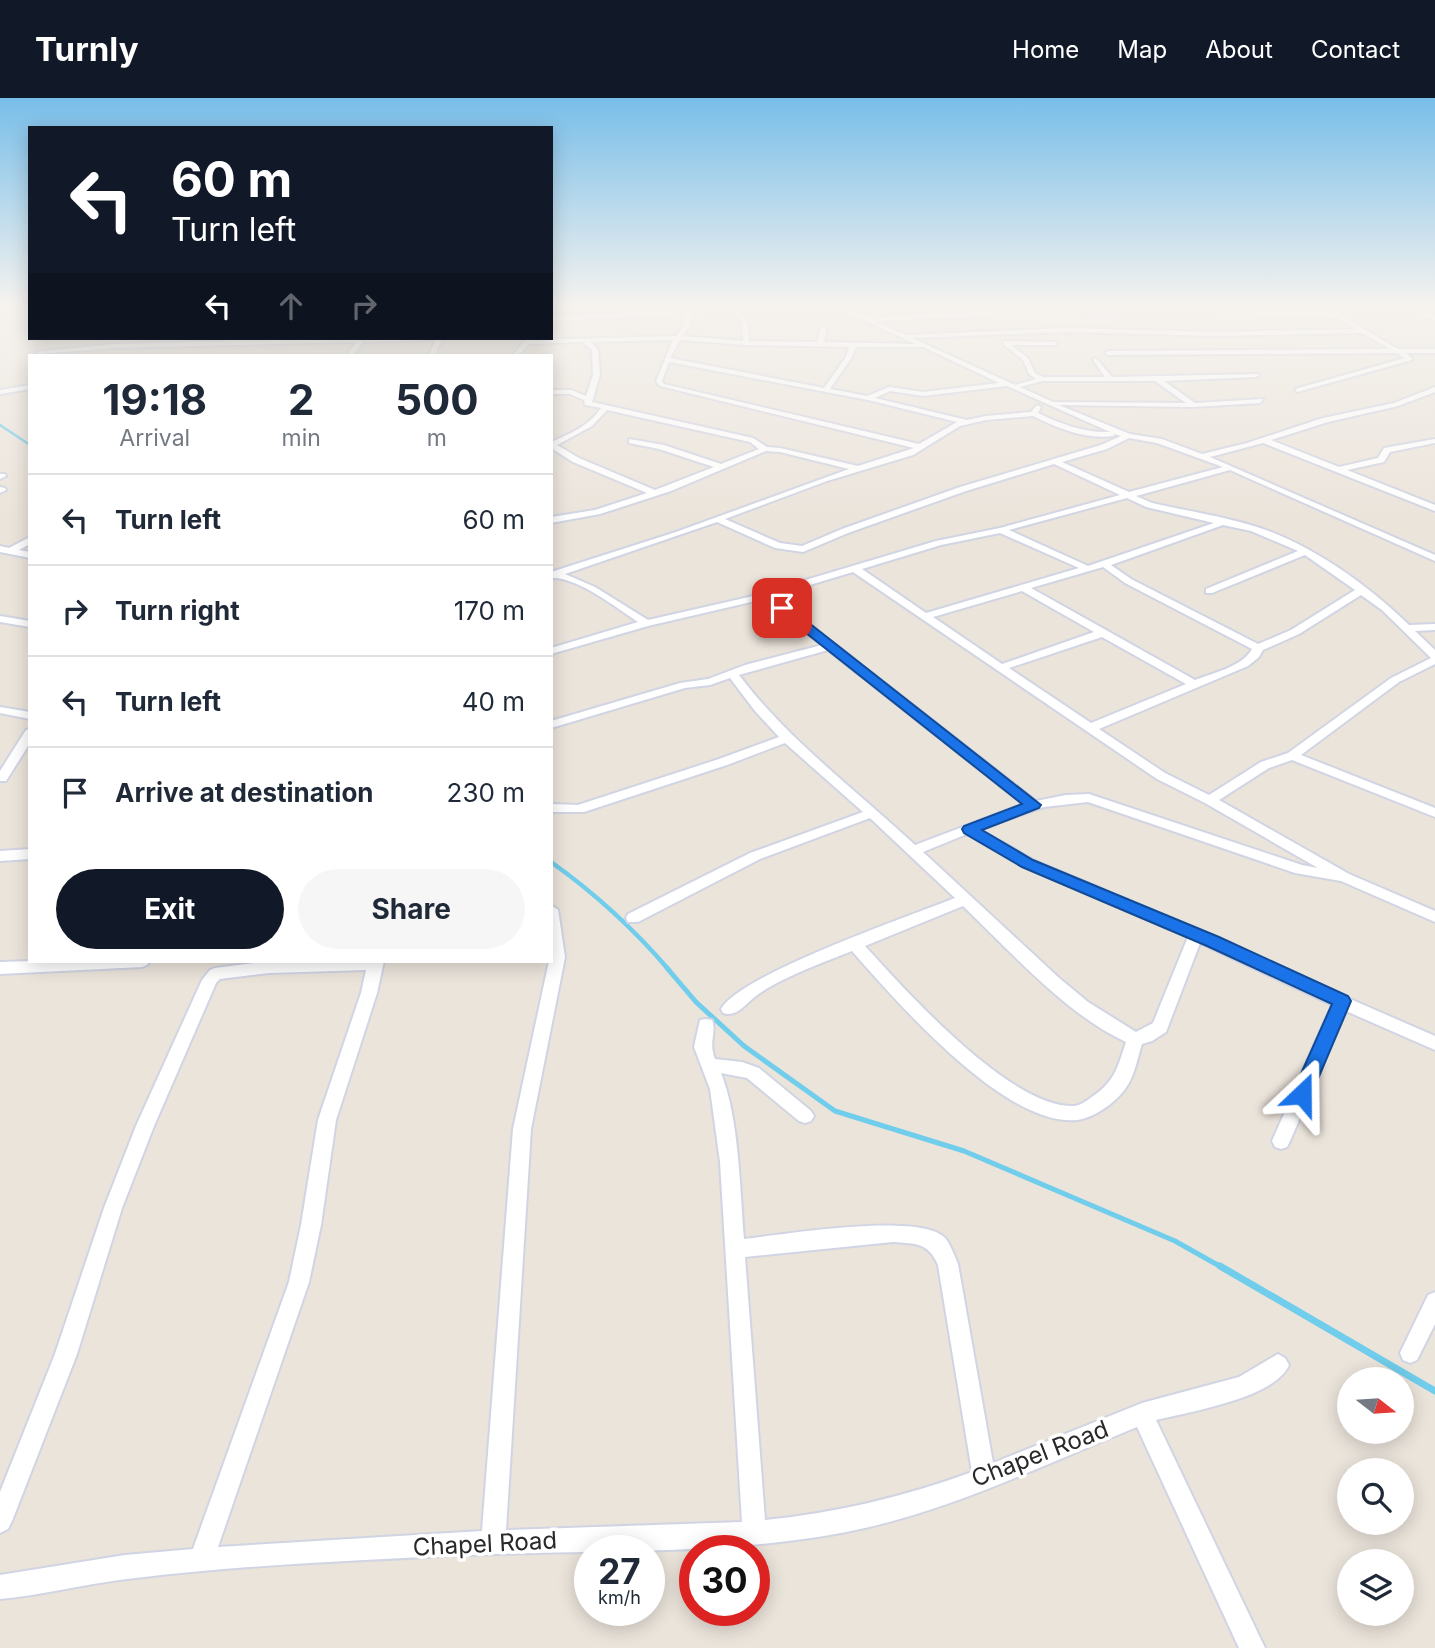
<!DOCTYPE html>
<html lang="en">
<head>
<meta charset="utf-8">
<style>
  body { margin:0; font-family:Inter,sans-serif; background:#f6f6f7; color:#1f2937; height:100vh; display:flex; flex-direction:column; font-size:26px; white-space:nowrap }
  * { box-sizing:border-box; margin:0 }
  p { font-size:23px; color:#747a83 }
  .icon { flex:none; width:38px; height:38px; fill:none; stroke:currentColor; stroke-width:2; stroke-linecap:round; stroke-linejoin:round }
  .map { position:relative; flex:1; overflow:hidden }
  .side { position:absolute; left:28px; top:256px; width:525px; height:609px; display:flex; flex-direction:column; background:#fff; border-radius:0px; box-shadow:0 4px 18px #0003 }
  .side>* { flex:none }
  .guide { position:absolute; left:28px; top:28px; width:525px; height:214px; border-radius:0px; box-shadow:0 4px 18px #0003; background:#111827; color:#fff; overflow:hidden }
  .needle { width:46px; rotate:107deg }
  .fabs { position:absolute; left:1337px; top:1269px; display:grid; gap:14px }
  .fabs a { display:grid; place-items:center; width:77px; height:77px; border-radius:50%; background:#fff; box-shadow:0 4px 18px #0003; font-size:35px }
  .speed { position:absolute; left:574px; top:1437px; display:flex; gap:14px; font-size:35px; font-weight:700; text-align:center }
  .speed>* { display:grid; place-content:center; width:91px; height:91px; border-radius:50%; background:#fff; box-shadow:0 4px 18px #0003; line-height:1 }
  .speed small { font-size:18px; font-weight:400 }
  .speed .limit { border:10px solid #d22; background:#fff; color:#111 }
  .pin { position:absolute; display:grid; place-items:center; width:60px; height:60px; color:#fff; margin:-30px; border-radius:14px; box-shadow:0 4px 10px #0006 }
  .me { position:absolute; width:77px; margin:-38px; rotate:23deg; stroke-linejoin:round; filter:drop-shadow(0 0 5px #0008) }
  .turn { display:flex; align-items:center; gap:24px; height:147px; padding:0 28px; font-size:32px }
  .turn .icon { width:91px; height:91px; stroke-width:2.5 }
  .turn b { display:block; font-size:49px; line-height:60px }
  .lanes { display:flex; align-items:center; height:66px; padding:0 28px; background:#0003; justify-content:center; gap:35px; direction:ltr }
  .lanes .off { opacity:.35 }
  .eta { display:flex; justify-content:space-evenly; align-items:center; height:119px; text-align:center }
  .eta b { font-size:42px; font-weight:700; line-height:49px }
  .button { display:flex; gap:14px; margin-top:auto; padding:14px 28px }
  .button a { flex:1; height:80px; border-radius:42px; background:#111827; color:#fff; font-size:28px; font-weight:700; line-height:80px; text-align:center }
  .button a+a { background:#f6f6f7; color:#1f2937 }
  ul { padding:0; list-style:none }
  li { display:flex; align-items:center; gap:21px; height:91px; padding:0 28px; border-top:2px solid #e0e1e3 }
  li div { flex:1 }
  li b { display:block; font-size:26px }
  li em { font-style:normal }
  header { display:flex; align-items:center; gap:42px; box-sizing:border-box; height:98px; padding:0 35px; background:#111827; color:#fff }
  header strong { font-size:33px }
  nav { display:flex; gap:38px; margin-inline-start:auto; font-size:24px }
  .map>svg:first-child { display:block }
</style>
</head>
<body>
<header>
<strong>Turnly</strong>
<nav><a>Home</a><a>Map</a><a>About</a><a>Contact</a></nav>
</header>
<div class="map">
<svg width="1435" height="1550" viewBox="0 0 1435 1550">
  <rect width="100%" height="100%" fill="#ebe4db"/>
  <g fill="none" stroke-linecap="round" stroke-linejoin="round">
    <!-- stream-far3 -->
    <path stroke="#70cdeb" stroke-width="2.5" d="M0 327 30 347"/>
    <!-- stream-far2 -->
    <path stroke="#70cdeb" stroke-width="4.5" d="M551 764C596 796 633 830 669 872"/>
    <!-- stream-far1 -->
    <path stroke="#70cdeb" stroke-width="5" d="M667 870 696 904 744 948 835 1013 964 1053 1175 1143 1223 1170"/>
    <!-- stream -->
    <path stroke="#70cdeb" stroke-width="7" d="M1220 1168 1435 1293"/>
    <!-- street casing -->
    <g stroke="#d1d4e2" stroke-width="4">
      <path id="street" d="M700 206H708L699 211 826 206 738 212 748 226 749 243 817 244 821 230 824 228 827 230 824 244 915 246 830 206 843 209 895 206 849 211 871 221 934 215 1153 216 934 219 876 224 906 237 1066 230 1217 234 1357 231 1336 219 1176 213 1131 206 1176 209 1337 215 1398 251H1435V255H1405L1412 260V262L1297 294 1295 291 1405 260 1396 255 1108 257 1105 255 1108 253 1390 251 1362 235 1217 238 1066 234 912 240 1015 287 1036 281 1029 276 1023 262 1003 246 1005 243 1058 244 1056 247H1011L1028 260 1035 275 1043 279H1105L1093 262 1096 260 1112 279 1259 276 1257 279 1164 283 1195 305 1263 301 1260 305 1193 309 1059 307 1130 336 1162 341 1202 356 1247 345 1323 320 1394 305 1435 289V294L1398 308 1328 324 1271 342 1339 369 1378 360 1384 350 1435 341V345L1390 354 1384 364 1347 372 1435 407V413L1263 345 1210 359 1435 457V463L1230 372 1136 398 1152 405C1186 413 1223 418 1257 429 1311 446 1368 487 1409 527L1435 526V532L1415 533 1435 552V566L1399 584 1301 657 1435 710V719L1292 662 1269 670 1219 702 1349 776 1435 813V824L1341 783 1295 775 1088 704 1044 709 979 731 1033 762 1218 840 1279 870 1435 938V952L1346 913 1290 1043 1287 1049 1281 1051 1275 1049 1272 1043 1332 907 1200 845 1166 934 1152 943 1142 946C1137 961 1135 978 1125 991 1115 1005 1094 1020 1077 1022 1006 1030 895 902 852 853 824 864 778 881 756 898 746 905 737 920 723 915L721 911C741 876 910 818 955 800L870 720 760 761 638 824H628L626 820 628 816 750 755 863 714 785 645 727 667 584 714H551V706L578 707 719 661 779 639 755 613 730 580 710 587 685 590 551 630V623L680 585 708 581 745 567 822 547 764 501 648 528 551 556V550L638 524C617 510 576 478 551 480V474L676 434 849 371 780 354 766 353 671 393 600 416 551 425V419L595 412 647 395 573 364 551 350V344C570 336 589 328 601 310L585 307 584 302 570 296H551V292H571L586 298 593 277 592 252 582 244 529 246 519 257H513L527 240H533L532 242 676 238 684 227 685 215 551 223V219L688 212ZM732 213 742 226 743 243 683 238 690 227 691 215ZM673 242 656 283 660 288 914 350 858 368 780 350 767 349 753 340 592 304 600 277 598 251 590 244ZM680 242 746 247 849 249 846 259 824 290 670 260ZM856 249H923L999 285 923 294 889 289 867 298 830 291 852 259ZM669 264 868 302 957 324 919 346 664 286 662 283ZM1042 283H1155L1186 305 1053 304 1020 289ZM1007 288 1110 334C1084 335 1061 326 1038 315L1041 309 1037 307 1031 314 986 318 967 322 875 300 890 293 923 298ZM607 312 750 344 759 351 721 366 664 347 629 341V345L659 351 714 369 655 392 579 360 557 347 592 328ZM1033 318C1057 330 1086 342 1114 338V336L1121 338 1101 347 960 389 842 431 802 448 780 445 725 421 827 383 913 357 960 328 986 322ZM1129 340 1157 345 1223 369 1129 394 1062 364 1107 351ZM1054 366 1120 397 1000 430 936 443 749 499 648 522 595 489 565 476 717 424 775 450 803 454 848 435 966 393ZM1127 400 1146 409 1214 425 1088 468 1009 432ZM1223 427 1251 433 1298 453 1206 491V495H1212L1305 457 1355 492 1291 532 1258 546 1131 481 1111 467ZM1000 435 1079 470 926 515 862 471 941 447ZM1103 469 1125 485 1252 551C1242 569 1213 575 1195 582L1031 490ZM853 474 1157 681 1205 705 1318 770 1302 767 1089 696 1066 697 1036 703 773 498ZM1022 493 1094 534 1002 566 933 519ZM1361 497 1382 512 1431 560 1391 580 1288 655 1261 664 1209 697 1165 675 1099 631 1248 568 1259 559 1263 552 1299 536ZM1102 539 1186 586 1091 625 1009 570ZM828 552 1023 706 915 747C855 691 789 643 739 577ZM967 736 1023 768 1188 839 1153 925 1136 934 1088 904 1058 879 923 754ZM963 808C1010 853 1067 917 1126 944 1117 971 1115 984 1089 1001 1085 1004 1080 1007 1075 1008 1011 1011 906 893 865 848Z
        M359 240H443L435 257H429L436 242 363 244 353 257H347L356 244 113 250 39 256 36 254 113 246Z
        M30 287V291L0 296V292Z
        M0 376H5L6 378 0 381Z
        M0 389 5 390 6 392 0 395Z
        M30 439V446L19 452 30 454V460L0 454V448L9 450Z
        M0 518 30 523V529L0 524Z
        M0 609 30 614V621L0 615Z
        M30 631V645L6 683H0V673L26 632Z
        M30 751V761L0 763V753Z
        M551 807 558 812 565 859 531 1031 506 1432 742 1424 720 1064 710 991 694 949 700 922 706 921 712 922C717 935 708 943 715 961L742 964 759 970 811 1013 814 1018 811 1023 805 1025 799 1023 747 980 721 975C739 1020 740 1092 744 1141 782 1137 923 1113 946 1141 951 1148 955 1159 958 1166L993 1365 1142 1305 1239 1279 1278 1256 1285 1260 1289 1267C1275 1300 1189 1314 1156 1322L1265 1550H1239L1137 1329C1040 1368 944 1416 841 1435 711 1459 577 1451 446 1458 340 1463 232 1468 127 1481 84 1486 43 1497 0 1501V1477L125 1457 193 1451 289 1184 301 1127 318 1022 361 895 366 872 269 875 220 881 216 885 154 1028 122 1110 77 1256 12 1423 8 1431 0 1435V1394L55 1256 104 1110 136 1028 202 882 210 872 215 870 269 863H384L377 895 336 1022 321 1127 309 1184 218 1449 482 1433 513 1031 549 863H551ZM893 1144C916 1146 928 1144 938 1167L972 1374C904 1399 836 1415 765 1422L745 1159Z
        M30 863H150L147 867 142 869 0 876V864Z
        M1435 1194V1226L1417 1262 1410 1265 1403 1262 1400 1255 1428 1197Z"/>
    </g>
    <!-- secondary casing -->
    <g stroke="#d1d4e2" stroke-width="4">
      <path id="secondary" d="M1400 206H1411L1435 218V223Z"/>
    </g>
    <!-- street -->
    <use href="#street" fill="#fff" fill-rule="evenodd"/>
    <!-- secondary -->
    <use href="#secondary" fill="#fff" fill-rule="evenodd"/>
  </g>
  <!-- sky -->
  <linearGradient id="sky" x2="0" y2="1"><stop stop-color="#78bee9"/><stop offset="0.49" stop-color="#f6f3ef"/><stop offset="1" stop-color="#f6f3ef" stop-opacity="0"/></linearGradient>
  <rect width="1435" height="423" fill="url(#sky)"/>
  <!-- route -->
  <path fill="#1a73e8" stroke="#114b97" stroke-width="2" d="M777 507H786L1041 707 1039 710 982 732 1033 762 1219 839 1348 898 1351 903 1309 1002 1302 1005 1295 1002 1292 996 1332 906 1207 848 1022 769 964 735 962 731 964 728 1022 706 777 512Z"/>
  <g text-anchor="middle" stroke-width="7" stroke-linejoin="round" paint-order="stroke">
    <!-- near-street labels -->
    <g font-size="24" fill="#292929" stroke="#fff">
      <text transform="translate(1040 1356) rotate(-21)" y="8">Chapel Road</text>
      <text transform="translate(485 1446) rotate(-3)" y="8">Chapel Road</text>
    </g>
  </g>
</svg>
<div class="fabs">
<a><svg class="needle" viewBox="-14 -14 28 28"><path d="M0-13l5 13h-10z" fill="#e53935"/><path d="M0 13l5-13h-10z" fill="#747a83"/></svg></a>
<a><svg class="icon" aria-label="search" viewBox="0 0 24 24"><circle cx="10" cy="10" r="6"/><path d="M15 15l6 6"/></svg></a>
<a><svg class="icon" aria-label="layers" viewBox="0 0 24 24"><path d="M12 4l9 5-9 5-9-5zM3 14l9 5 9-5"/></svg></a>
</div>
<div class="speed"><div>27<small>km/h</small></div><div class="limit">30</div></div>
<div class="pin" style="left:782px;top:510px;background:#d93025"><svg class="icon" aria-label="arrive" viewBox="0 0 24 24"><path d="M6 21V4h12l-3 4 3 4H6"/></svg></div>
<svg class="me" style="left:1302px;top:996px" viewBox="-20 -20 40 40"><path d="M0-17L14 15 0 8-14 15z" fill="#1a73e8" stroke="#fff" stroke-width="4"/></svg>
<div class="guide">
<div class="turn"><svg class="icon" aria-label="left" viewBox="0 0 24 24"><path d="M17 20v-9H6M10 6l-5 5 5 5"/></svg><div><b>60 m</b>Turn left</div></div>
<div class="lanes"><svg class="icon" aria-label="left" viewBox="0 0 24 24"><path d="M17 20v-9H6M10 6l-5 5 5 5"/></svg><svg class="icon off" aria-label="ahead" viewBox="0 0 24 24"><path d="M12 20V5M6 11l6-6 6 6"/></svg><svg class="icon off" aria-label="right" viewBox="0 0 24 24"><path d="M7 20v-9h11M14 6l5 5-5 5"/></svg></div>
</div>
<section class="side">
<div class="eta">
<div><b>19:18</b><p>Arrival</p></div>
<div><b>2</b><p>min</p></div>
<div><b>500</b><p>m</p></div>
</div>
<ul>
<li><svg class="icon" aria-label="left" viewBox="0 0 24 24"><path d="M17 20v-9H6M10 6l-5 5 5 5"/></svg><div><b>Turn left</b></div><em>60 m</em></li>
<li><svg class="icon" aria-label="right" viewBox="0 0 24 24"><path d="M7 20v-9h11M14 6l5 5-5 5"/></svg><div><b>Turn right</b></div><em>170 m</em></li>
<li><svg class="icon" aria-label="left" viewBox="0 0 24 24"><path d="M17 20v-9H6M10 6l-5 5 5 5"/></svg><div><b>Turn left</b></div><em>40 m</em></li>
<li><svg class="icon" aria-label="arrive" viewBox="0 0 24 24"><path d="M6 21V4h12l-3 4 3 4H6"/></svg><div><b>Arrive at destination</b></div><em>230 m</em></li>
</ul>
<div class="button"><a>Exit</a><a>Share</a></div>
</section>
</div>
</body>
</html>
